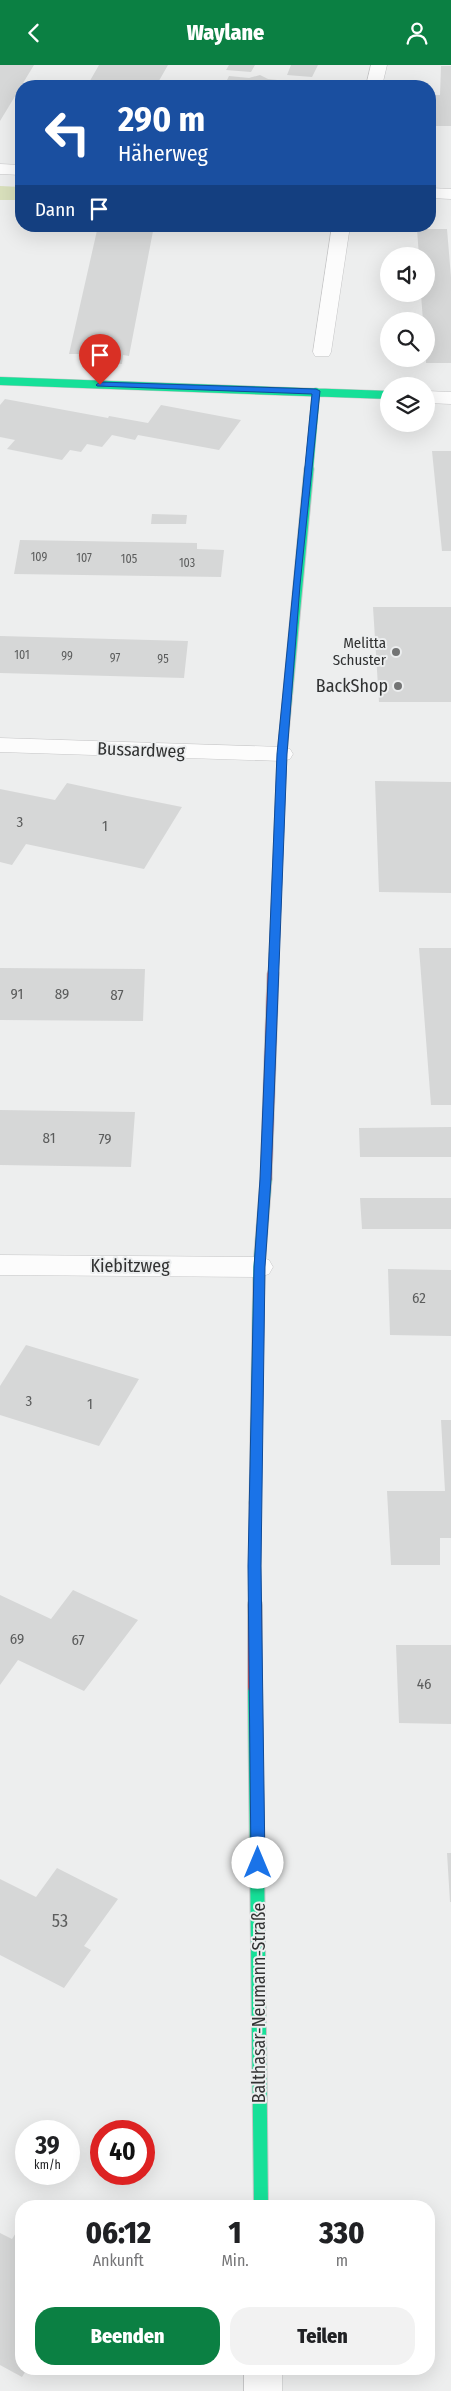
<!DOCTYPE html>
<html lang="de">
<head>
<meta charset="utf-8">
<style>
  body { margin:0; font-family:"Fira Sans Condensed",sans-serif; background:#f2f2f2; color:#202124; height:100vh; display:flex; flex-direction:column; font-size:19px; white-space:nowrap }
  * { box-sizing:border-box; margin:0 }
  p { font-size:16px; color:#757577 }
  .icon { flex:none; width:28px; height:28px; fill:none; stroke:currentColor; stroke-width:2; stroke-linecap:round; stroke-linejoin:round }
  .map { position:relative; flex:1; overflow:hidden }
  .drawer { position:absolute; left:15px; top:2135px; width:420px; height:175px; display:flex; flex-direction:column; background:#fff; border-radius:20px; box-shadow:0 5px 20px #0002 }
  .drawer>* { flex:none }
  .guide { position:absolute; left:15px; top:15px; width:421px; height:152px; border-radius:20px; box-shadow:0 5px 20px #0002; background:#1a4fa0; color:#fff; overflow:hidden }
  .buttons { position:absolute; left:380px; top:182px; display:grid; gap:10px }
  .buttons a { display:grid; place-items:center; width:55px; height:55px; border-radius:50%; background:#fff; box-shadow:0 5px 20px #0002; font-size:25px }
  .speed { position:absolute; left:15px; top:2055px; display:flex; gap:10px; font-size:25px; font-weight:700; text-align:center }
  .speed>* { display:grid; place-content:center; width:65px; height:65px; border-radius:50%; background:#fff; box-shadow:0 5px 20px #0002; line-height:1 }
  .speed small { font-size:12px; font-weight:400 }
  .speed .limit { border:8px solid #d22; background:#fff; color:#111 }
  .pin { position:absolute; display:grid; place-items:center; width:42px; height:42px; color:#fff; margin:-51px -21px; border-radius:50% 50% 50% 0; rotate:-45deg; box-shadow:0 0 5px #0007 }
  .pin .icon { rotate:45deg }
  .me { position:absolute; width:55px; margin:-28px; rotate:0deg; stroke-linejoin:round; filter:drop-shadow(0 0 4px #0008) }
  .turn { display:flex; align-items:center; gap:18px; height:105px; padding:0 20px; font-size:22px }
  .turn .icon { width:65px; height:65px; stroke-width:2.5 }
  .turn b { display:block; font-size:35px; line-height:42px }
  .then { display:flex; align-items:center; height:48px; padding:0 20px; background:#0003; gap:10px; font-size:19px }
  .eta { display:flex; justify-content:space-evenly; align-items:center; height:85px; text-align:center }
  .eta b { font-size:30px; font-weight:800; line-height:35px }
  .cta { display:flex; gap:10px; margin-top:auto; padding:10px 20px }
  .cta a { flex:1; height:58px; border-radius:20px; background:#0b8043; color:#fff; font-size:20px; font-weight:800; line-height:58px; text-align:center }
  .cta a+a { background:#f2f2f2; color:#202124 }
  header { display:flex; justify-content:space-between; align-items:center; height:65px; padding:0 20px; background:#0b8043; color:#fff; font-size:22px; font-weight:800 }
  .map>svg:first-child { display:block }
</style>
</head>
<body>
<header><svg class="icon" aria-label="back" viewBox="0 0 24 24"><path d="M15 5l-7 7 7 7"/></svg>Waylane<svg class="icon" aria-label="person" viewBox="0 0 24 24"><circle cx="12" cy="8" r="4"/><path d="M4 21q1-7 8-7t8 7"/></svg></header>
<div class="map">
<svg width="451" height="2326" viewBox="0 0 451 2326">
  <rect width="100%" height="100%" fill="#edeeee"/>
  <!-- green -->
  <path fill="#d9e0bc" d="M0 121 21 122V135H0Z"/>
  <!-- building -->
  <path fill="#d6d7d7" d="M0 0H34L0 56Z
    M99 0H168L156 21H87Z
    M229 0H255L251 7 226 5Z
    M291 0H318L312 12 287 10Z
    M441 1H451V61H434L435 30H440Z
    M260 10 268 14 296 17 294 21H224L229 11 249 13Z
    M98 161H154L129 291 123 290 122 299 86 298 88 289H69Z
    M417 164H447L451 212V298H426V256H423L421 229H426V191H419Z
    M5 334 108 353 109 351 148 358 161 340 241 355 219 385 138 370 135 375 112 370 102 382 87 379 81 387 70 385 62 395 7 384 15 375 0 372V340Z
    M432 386H451V486H442Z
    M152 449 187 450 186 459H151Z
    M20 475 197 478V484L224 485 221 512 14 509Z
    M373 542H451V637H379Z
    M0 571 188 576 184 613 0 608Z
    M375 716 451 717V828L379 827Z
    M67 718 127 731 182 742 144 804 26 779 12 800 0 797V724L55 735Z
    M419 883H451V1040H431Z
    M0 903 145 904 143 956 0 955Z
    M0 1045 135 1047 131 1102 0 1100Z
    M451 1062V1092H360L359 1063Z
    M360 1133H451V1164H362Z
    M388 1204 451 1205V1271L390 1270Z
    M26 1280 139 1314 99 1381 0 1350V1321Z
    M441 1355H451V1473H440V1500H391L387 1426H445Z
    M73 1525 138 1555 84 1626 18 1595 0 1620V1530L51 1554Z
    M396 1580H451V1659L399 1658Z
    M447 1788H451V1837H450Z
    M57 1803 118 1834 84 1881 91 1885 64 1923 0 1890V1814L36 1832Z
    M21 2160V2304H27L22 2312 0 2300V2168L12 2174Z"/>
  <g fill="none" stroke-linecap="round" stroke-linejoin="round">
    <!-- street casing -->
    <g stroke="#c5c5c6" stroke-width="1">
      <path id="street" d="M371 0H387L382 21H366Z
        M0 99 21 100V110L0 109Z
        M430 123 451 124V134L430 133Z
        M332 161H350L331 287 329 291H315L313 287Z
        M426 326 451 327V339L426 338Z
        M0 673 282 682 290 684 293 689 290 694 282 696 0 687Z
        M0 1190 259 1192 269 1195 273 1202 269 1209 259 1212 0 1210Z
        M244 2304H282V2326H244Z"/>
    </g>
    <!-- fast-far3 casing -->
    <g stroke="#c5c5c6" stroke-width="9">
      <path id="fast-far3" d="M0 316 389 330
        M309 406 316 327"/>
    </g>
    <!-- fast-far2 casing -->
    <g stroke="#c5c5c6" stroke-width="11">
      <path id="fast-far2" d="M274 889 282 689 309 404"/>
    </g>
    <!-- fast-far1 casing -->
    <g stroke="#c5c5c6" stroke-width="13">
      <path id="fast-far1" d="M255 1438 259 1202 266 1114"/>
    </g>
    <!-- fast casing -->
    <g stroke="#c5c5c6" stroke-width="16">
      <path id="fast" d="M255 1622 261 2141"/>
    </g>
    <!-- jam-far2 casing -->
    <g stroke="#c5c5c6" stroke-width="11">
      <path id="jam-far2" d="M273 911 274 889"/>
    </g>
    <!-- jam-far1 casing -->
    <g stroke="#c5c5c6" stroke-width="13">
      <path id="jam-far1" d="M266 1114 273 909
        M255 1438V1541"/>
    </g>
    <!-- jam casing -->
    <g stroke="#c5c5c6" stroke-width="16">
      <path id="jam" d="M255 1540V1622"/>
    </g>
    <!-- street -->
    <use href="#street" fill="#fcfcfc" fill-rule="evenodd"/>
    <!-- fast-far3 -->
    <use href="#fast-far3" stroke="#16e098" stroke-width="8"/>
    <!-- fast-far2 -->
    <use href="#fast-far2" stroke="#16e098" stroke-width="9"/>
    <!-- fast-far1 -->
    <use href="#fast-far1" stroke="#16e098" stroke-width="11"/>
    <!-- fast -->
    <use href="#fast" stroke="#16e098" stroke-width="14"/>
    <!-- jam-far2 -->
    <use href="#jam-far2" stroke="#f24e42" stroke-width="9"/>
    <!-- jam-far1 -->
    <use href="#jam-far1" stroke="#f24e42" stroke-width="11"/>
    <!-- jam -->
    <use href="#jam" stroke="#f24e42" stroke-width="14"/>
  </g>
  <!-- route -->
  <path fill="#1a73e8" stroke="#114b97" d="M100 317 316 324 320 326 300 520 287 689 271 1114 265 1202 261 1501 265 1798 263 1803 258 1804 253 1803 251 1798 248 1501 254 1202 260 1114 277 689 312 329 97 321 96 320Z"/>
  <!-- markers -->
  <g fill="#737474" stroke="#eceeef" stroke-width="2">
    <circle cx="396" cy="587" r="5"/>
    <circle cx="398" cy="621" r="5"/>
  </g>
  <g text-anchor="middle" stroke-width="4" stroke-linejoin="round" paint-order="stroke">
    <!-- far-number labels -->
    <g font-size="12" fill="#5c5d5d">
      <text x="39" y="496">109</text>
      <text x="84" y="497">107</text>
      <text x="129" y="498">105</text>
      <text x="187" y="502">103</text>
      <text x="22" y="594">101</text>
      <text x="67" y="595">99</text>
      <text x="115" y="597">97</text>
      <text x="163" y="598">95</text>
    </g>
    <!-- far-poi labels -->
    <g font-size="15" fill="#313232" stroke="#eceeef" text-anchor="end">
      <text x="386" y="583">Melitta<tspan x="386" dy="17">Schuster</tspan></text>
    </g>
    <!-- number labels -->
    <g font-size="15" fill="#5c5d5d">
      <text x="20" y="762">3</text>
      <text x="105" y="766">1</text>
      <text x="17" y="934">91</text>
      <text x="62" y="934">89</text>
      <text x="117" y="935">87</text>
      <text x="49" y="1078">81</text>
      <text x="105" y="1079">79</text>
      <text x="419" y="1238">62</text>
      <text x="29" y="1341">3</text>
      <text x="90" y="1344">1</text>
      <text x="17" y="1579">69</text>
      <text x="78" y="1580">67</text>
      <text x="424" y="1624">46</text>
    </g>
    <!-- poi labels -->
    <g font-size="18" fill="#313232" stroke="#eceeef" text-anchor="end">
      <text x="388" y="627">BackShop</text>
    </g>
    <!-- street labels -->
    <g font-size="18" fill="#313232" stroke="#eceeef">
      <text transform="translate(141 685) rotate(2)" y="6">Bussardweg</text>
      <text x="130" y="1207">Kiebitzweg</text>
      <text transform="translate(259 1938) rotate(-90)" y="6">Balthasar-Neumann-Straße</text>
    </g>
    <!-- near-number labels -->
    <g font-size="18" fill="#5c5d5d">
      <text x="60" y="1862">53</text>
    </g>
  </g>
</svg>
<div class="buttons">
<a><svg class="icon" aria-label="sound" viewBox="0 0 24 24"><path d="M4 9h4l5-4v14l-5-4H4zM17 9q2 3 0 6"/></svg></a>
<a><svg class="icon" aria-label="search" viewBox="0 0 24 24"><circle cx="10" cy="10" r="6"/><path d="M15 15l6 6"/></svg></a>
<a><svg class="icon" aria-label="layers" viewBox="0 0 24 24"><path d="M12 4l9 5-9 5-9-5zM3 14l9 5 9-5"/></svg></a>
</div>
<div class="speed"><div>39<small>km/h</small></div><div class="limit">40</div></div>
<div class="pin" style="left:100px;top:320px;background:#d93025"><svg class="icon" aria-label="arrive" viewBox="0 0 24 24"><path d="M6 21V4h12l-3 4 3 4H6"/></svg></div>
<svg class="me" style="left:258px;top:1798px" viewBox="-20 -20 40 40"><circle r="19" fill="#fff"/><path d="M0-13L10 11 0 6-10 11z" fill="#1a73e8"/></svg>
<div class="guide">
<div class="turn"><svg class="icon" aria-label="left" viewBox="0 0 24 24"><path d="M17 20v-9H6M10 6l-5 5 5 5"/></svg><div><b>290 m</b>Häherweg</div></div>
<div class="then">Dann<svg class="icon" aria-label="arrive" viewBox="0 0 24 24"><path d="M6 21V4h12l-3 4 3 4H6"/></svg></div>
</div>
<section class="drawer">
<div class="eta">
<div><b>06:12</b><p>Ankunft</p></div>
<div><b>1</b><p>Min.</p></div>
<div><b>330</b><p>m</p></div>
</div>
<div class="cta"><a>Beenden</a><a>Teilen</a></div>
</section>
</div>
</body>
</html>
